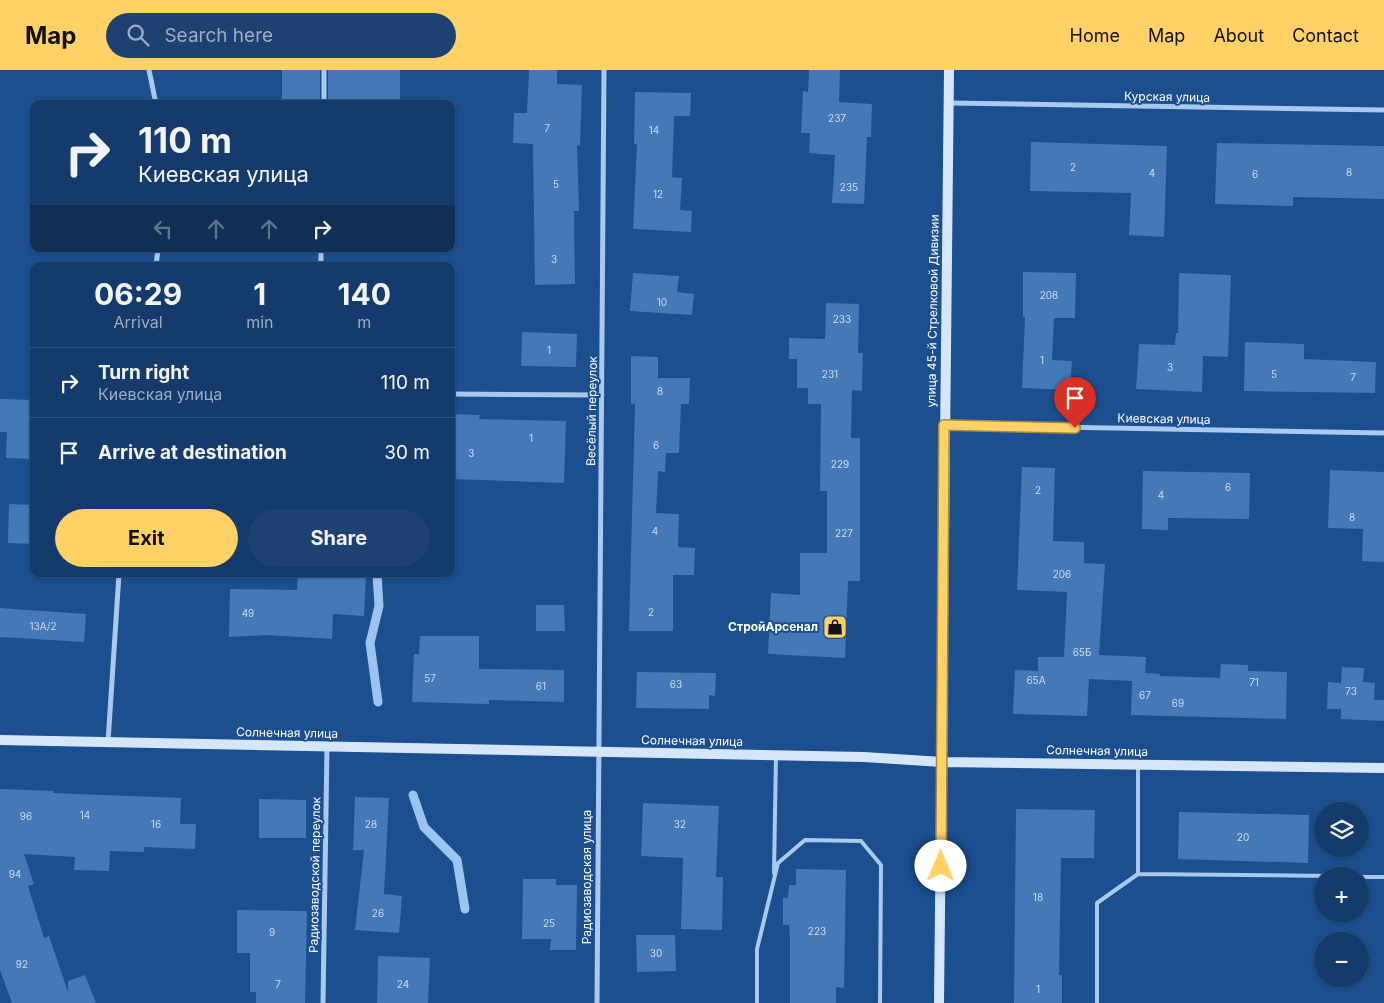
<!DOCTYPE html>
<html lang="en">
<head>
<meta charset="utf-8">
<style>
  body { margin:0; font-family:Inter,sans-serif; background:#1d4271; color:#f1f3f6; height:100vh; display:flex; flex-direction:column; font-size:19px; white-space:nowrap }
  * { box-sizing:border-box; margin:0 }
  p { font-size:16px; color:#9dadc1 }
  .icon { flex:none; width:28px; height:28px; fill:none; stroke:currentColor; stroke-width:2; stroke-linecap:round; stroke-linejoin:round }
  .map { position:relative; flex:1; overflow:hidden }
  .drawer { position:absolute; left:30px; top:192px; width:425px; height:315px; display:flex; flex-direction:column; background:#143b6b; border-radius:10px; box-shadow:0 1px 4px #0004,0 0 0 1px #33557e }
  .drawer>* { flex:none }
  .hud { position:absolute; left:30px; top:30px; width:425px; height:152px; border-radius:10px; box-shadow:0 1px 4px #0004,0 0 0 1px #33557e; background:#143b6b; color:#f1f3f6; overflow:hidden }
  .controls { position:absolute; left:1314px; top:732px; display:grid; gap:10px }
  .controls a { display:grid; place-items:center; width:55px; height:55px; border-radius:50%; background:#143b6b; box-shadow:0 1px 4px #0004,0 0 0 1px #33557e; font-size:25px }
  .pin { position:absolute; display:grid; place-items:center; width:42px; height:42px; color:#fff; margin:-51px -21px; border-radius:50% 50% 50% 0; rotate:-45deg; box-shadow:0 0 5px #0007 }
  .pin .icon { rotate:45deg }
  .me { position:absolute; width:55px; margin:-28px; rotate:0deg; stroke-linejoin:round; filter:drop-shadow(0 0 4px #0008) }
  .turn { display:flex; align-items:center; gap:18px; height:105px; padding:0 25px; font-size:22px }
  .turn .icon { width:65px; height:65px; stroke-width:2.5 }
  .turn b { display:block; font-size:35px; line-height:42px }
  .lanes { display:flex; align-items:center; height:48px; padding:0 25px; background:#0003; justify-content:center; gap:25px; direction:ltr }
  .lanes .off { opacity:.35 }
  .eta { display:flex; justify-content:space-evenly; align-items:center; height:85px; text-align:center }
  .eta b { font-size:30px; font-weight:700; line-height:35px }
  .primary-button { display:flex; gap:10px; margin-top:auto; padding:10px 25px }
  .primary-button a { flex:1; height:58px; border-radius:30px; background:#ffd166; color:#111; font-size:20px; font-weight:700; line-height:58px; text-align:center }
  .primary-button a+a { background:#1d4271; color:#f1f3f6 }
  ul { padding:0; list-style:none }
  li { display:flex; align-items:center; gap:15px; height:70px; padding:0 25px; border-top:1px solid #33557e }
  li div { flex:1 }
  li b { display:block; font-size:19px }
  li em { font-style:normal }
  header { display:flex; align-items:center; gap:30px; box-sizing:border-box; height:70px; padding:0 25px; background:#ffd166; color:#111 }
  header strong { font-size:24px }
  nav { display:flex; gap:28px; margin-inline-start:auto; font-size:18px }
  .search { width:350px; height:45px; background:#1d4271; display:flex; align-items:center; gap:12px; box-sizing:border-box; padding:0 18px; border-radius:28px; color:#9dadc1; font-size:19px }
  .map>svg:first-child { display:block }
</style>
</head>
<body>
<header>
<strong>Map</strong>
<div class="search"><svg class="icon" aria-label="search" viewBox="0 0 24 24"><circle cx="10" cy="10" r="6"/><path d="M15 15l6 6"/></svg>Search here</div>
<nav><a>Home</a><a>Map</a><a>About</a><a>Contact</a></nav>
</header>
<div class="map">
<svg width="1384" height="933" viewBox="0 0 1384 933">
  <rect width="100%" height="100%" fill="#1b4f8f"/>
  <g fill="none" stroke-linecap="round" stroke-linejoin="round">
    <!-- stream -->
    <path stroke="#9cc4f0" stroke-width="9" d="M377 504 379 536 370 573 378 632
      M413 725 424 757 457 790 465 839"/>
  </g>
  <!-- building -->
  <path fill="#4478b7" d="M282 0H320V34H282Z
    M328 0H400V34H328Z
    M529 0H557V14L582 15 580 76 577 75 579 141H574L575 214 535 215 533 74 513 73 514 43H527Z
    M809 0H840L839 32 872 34 871 67H867L864 134 832 133 835 85 809 83 810 63H801L803 21 808 22Z
    M635 22 691 23 690 46H674L672 107 682 108 680 140 692 141 691 162 633 159 637 74H634Z
    M1031 72 1167 76 1164 167 1129 165 1131 123 1030 121Z
    M1217 73 1384 76V129L1293 127V136L1215 134Z
    M1023 202 1076 203 1075 248H1054L1052 290 1072 291 1070 320 1022 318 1025 247H1023Z
    M633 203 679 206 677 222 694 224 692 245 630 241Z
    M1179 203 1231 205 1228 287 1203 286 1202 322 1136 319 1139 274 1175 275 1176 263H1178Z
    M826 233 859 234 858 283H863L862 321 852 320 851 368H860V511H848L845 588 768 584 771 523 800 525V483H827V421H820L821 334H808V318H797V289H789V268L825 269Z
    M522 262 577 264 576 297 521 296Z
    M1245 272 1304 274V289L1376 292 1375 323 1244 321Z
    M631 286 658 287V308H690L689 334H681L679 383H666L665 402 658 401 656 443 679 444 678 477 695 478 694 505H673V561H629L635 334H631Z
    M0 329 34 330V389L6 388 7 362H0Z
    M451 344 480 345 479 349 566 351 564 413 451 409Z
    M1022 397 1055 398 1053 471 1084 472V493L1105 494 1099 585 1146 587 1145 603 1160 604V606L1220 608 1221 594 1248 595V601L1287 602 1286 649 1131 645 1132 611 1089 609 1087 646 1013 644 1015 600 1038 601V587H1064L1067 522 1017 520Z
    M1330 400 1384 402V492L1362 491 1363 459 1328 458Z
    M1143 401 1250 403 1249 449 1168 448V460L1142 459Z
    M9 434 34 435V474L8 473Z
    M315 504H366L364 546 333 544 332 569 266 565 229 567 230 519 297 520 298 505 315 506Z
    M536 535H564L565 561H536Z
    M0 538 86 544 84 572 0 567Z
    M420 566H479V599L564 600V632L489 630V634L412 632 414 584H419Z
    M1342 597 1364 598 1363 612 1375 613 1374 630H1384V651L1341 649V639H1327L1328 612 1341 613Z
    M637 602 716 603 715 626 709 625V639L636 638Z
    M0 719 54 721 53 723 181 728 180 754H196L195 779 144 777V782L110 781 109 801 74 800 75 787 24 784 34 814 28 816 44 868 49 866 68 922V911L85 905 96 933H12L0 900Z
    M355 727 389 728 384 824 402 826 399 863 355 860 364 780H353Z
    M259 729 306 730V768H259Z
    M643 733 719 736 716 807H723L722 860 681 859 683 788 641 786Z
    M1016 739 1095 740 1094 788H1061L1059 905H1062V933H1014Z
    M1179 742 1309 745 1308 793 1178 789Z
    M796 799 846 800 844 918 836 917V933H790V869L789 855H783V828H788L789 815H796Z
    M523 809H556V815H577L576 880H550L551 869H522Z
    M237 840 307 841 305 933H256V922H250V883H237Z
    M636 865H675L676 901 637 902Z
    M378 886 430 888 428 933H377Z"/>
  <g fill="none" stroke-linecap="round" stroke-linejoin="round">
    <!-- lane -->
    <path stroke="#a9c9ee" stroke-width="4" d="M1138 696V804
      M774 803 776 685
      M1360 807H1384
      M757 933V879L778 793 805 770 861 771 881 795 880 933
      M1097 933V833L1138 804 1335 806"/>
    <!-- street -->
    <path stroke="#a9c9ee" stroke-width="5" d="M149 0 156 34
      M949 33 1384 40
      M324 34V0
      M156 196 158 179
      M321 196V179
      M451 324 602 325
      M945 355 1384 363
      M108 672 119 504
      M323 933 327 677
      M597 933 604 0"/>
    <!-- secondary -->
    <path stroke="#d6e6fa" stroke-width="10" d="M0 670 864 687 942 692 1384 698
      M939 933 949 0"/>
  </g>
  <g fill="none" stroke-linecap="round" stroke-linejoin="round">
    <!-- route casing -->
    <g stroke="#a68842" stroke-width="12">
      <path id="route" d="M941 796 944 355 1075 358"/>
    </g>
    <!-- route -->
    <use href="#route" stroke="#ffd166" stroke-width="9"/>
  </g>
  <!-- icons -->
  <defs>
    <g id="shop-square" transform="scale(1.25)"><rect x="-9" y="-9" width="18" height="18" rx="4" fill="#ffd166" stroke="#1b4f8f"/><path d="M-5-2.5h2.3a2.7 3.5 0 0 1 5.4 0H5L5.5 6h-11ZM-1.5-2.5h3a1.5 2.3 0 0 0-3 0Z" fill="#111"/></g>
  </defs>
  <g fill-rule="evenodd">
    <use href="#shop-square" x="835" y="557"/>
  </g>
  <g text-anchor="middle" stroke-width="4" stroke-linejoin="round" paint-order="stroke">
    <!-- number labels -->
    <g font-size="10" fill="#d0dded">
      <text x="837" y="52">237</text>
      <text x="547" y="62">7</text>
      <text x="654" y="64">14</text>
      <text x="1073" y="101">2</text>
      <text x="1349" y="106">8</text>
      <text x="1152" y="107">4</text>
      <text x="1255" y="108">6</text>
      <text x="556" y="118">5</text>
      <text x="849" y="121">235</text>
      <text x="658" y="128">12</text>
      <text x="554" y="193">3</text>
      <text x="1049" y="229">208</text>
      <text x="662" y="236">10</text>
      <text x="842" y="253">233</text>
      <text x="549" y="284">1</text>
      <text x="1042" y="294">1</text>
      <text x="1170" y="301">3</text>
      <text x="830" y="308">231</text>
      <text x="1274" y="308">5</text>
      <text x="1353" y="311">7</text>
      <text x="660" y="325">8</text>
      <text x="531" y="372">1</text>
      <text x="656" y="379">6</text>
      <text x="471" y="387">3</text>
      <text x="840" y="398">229</text>
      <text x="1228" y="421">6</text>
      <text x="1038" y="424">2</text>
      <text x="1161" y="429">4</text>
      <text x="1352" y="451">8</text>
      <text x="655" y="465">4</text>
      <text x="844" y="467">227</text>
      <text x="1062" y="508">206</text>
      <text x="651" y="546">2</text>
      <text x="248" y="547">49</text>
      <text x="43" y="560">13А/2</text>
      <text x="1082" y="586">65Б</text>
      <text x="430" y="612">57</text>
      <text x="1036" y="614">65А</text>
      <text x="1254" y="616">71</text>
      <text x="676" y="618">63</text>
      <text x="541" y="620">61</text>
      <text x="1351" y="625">73</text>
      <text x="1145" y="629">67</text>
      <text x="1178" y="637">69</text>
      <text x="85" y="749">14</text>
      <text x="26" y="750">96</text>
      <text x="156" y="758">16</text>
      <text x="371" y="758">28</text>
      <text x="680" y="758">32</text>
      <text x="1243" y="771">20</text>
      <text x="15" y="808">94</text>
      <text x="1038" y="831">18</text>
      <text x="378" y="847">26</text>
      <text x="549" y="857">25</text>
      <text x="817" y="865">223</text>
      <text x="272" y="866">9</text>
      <text x="656" y="887">30</text>
      <text x="22" y="898">92</text>
      <text x="278" y="918">7</text>
      <text x="403" y="918">24</text>
      <text x="1038" y="923">1</text>
    </g>
    <!-- street labels -->
    <g font-size="12" fill="#fff" stroke="#1b4f8f">
      <text transform="translate(1167 27) rotate(1)" y="4">Курская улица</text>
      <text transform="translate(933 241) rotate(-89)" y="4">улица 45-й Стрелковой Дивизии</text>
      <text transform="translate(592 341) rotate(-89)" y="4">Весёлый переулок</text>
      <text transform="translate(1164 349) rotate(1)" y="4">Киевская улица</text>
      <text transform="translate(287 663) rotate(1)" y="4">Солнечная улица</text>
      <text transform="translate(692 671) rotate(1)" y="4">Солнечная улица</text>
      <text transform="translate(1097 681) rotate(1)" y="4">Солнечная улица</text>
      <text transform="translate(315 805) rotate(-89)" y="4">Радиозаводской переулок</text>
      <text transform="translate(587 807) rotate(-90)" y="4">Радиозаводская улица</text>
    </g>
    <!-- poi labels -->
    <g font-size="12" font-weight="bold" fill="#fff" stroke="#1b4f8f" text-anchor="end">
      <text x="818" y="561">СтройАрсенал</text>
    </g>
  </g>
</svg>
<div class="controls">
<a><svg class="icon" aria-label="layers" viewBox="0 0 24 24"><path d="M12 4l9 5-9 5-9-5zM3 14l9 5 9-5"/></svg></a>
<a>+</a>
<a>−</a>
</div>
<div class="pin" style="left:1075px;top:358px;background:#d93025"><svg class="icon" aria-label="arrive" viewBox="0 0 24 24"><path d="M6 21V4h12l-3 4 3 4H6"/></svg></div>
<svg class="me" style="left:941px;top:796px" viewBox="-20 -20 40 40"><circle r="19" fill="#fff"/><path d="M0-13L10 11 0 6-10 11z" fill="#ffd166"/></svg>
<div class="hud">
<div class="turn"><svg class="icon" aria-label="right" viewBox="0 0 24 24"><path d="M7 20v-9h11M14 6l5 5-5 5"/></svg><div><b>110 m</b>Киевская улица</div></div>
<div class="lanes"><svg class="icon off" aria-label="left" viewBox="0 0 24 24"><path d="M17 20v-9H6M10 6l-5 5 5 5"/></svg><svg class="icon off" aria-label="ahead" viewBox="0 0 24 24"><path d="M12 20V5M6 11l6-6 6 6"/></svg><svg class="icon off" aria-label="ahead" viewBox="0 0 24 24"><path d="M12 20V5M6 11l6-6 6 6"/></svg><svg class="icon" aria-label="right" viewBox="0 0 24 24"><path d="M7 20v-9h11M14 6l5 5-5 5"/></svg></div>
</div>
<section class="drawer">
<div class="eta">
<div><b>06:29</b><p>Arrival</p></div>
<div><b>1</b><p>min</p></div>
<div><b>140</b><p>m</p></div>
</div>
<ul>
<li><svg class="icon" aria-label="right" viewBox="0 0 24 24"><path d="M7 20v-9h11M14 6l5 5-5 5"/></svg><div><b>Turn right</b><p>Киевская улица</p></div><em>110 m</em></li>
<li><svg class="icon" aria-label="arrive" viewBox="0 0 24 24"><path d="M6 21V4h12l-3 4 3 4H6"/></svg><div><b>Arrive at destination</b></div><em>30 m</em></li>
</ul>
<div class="primary-button"><a>Exit</a><a>Share</a></div>
</section>
</div>
</body>
</html>
